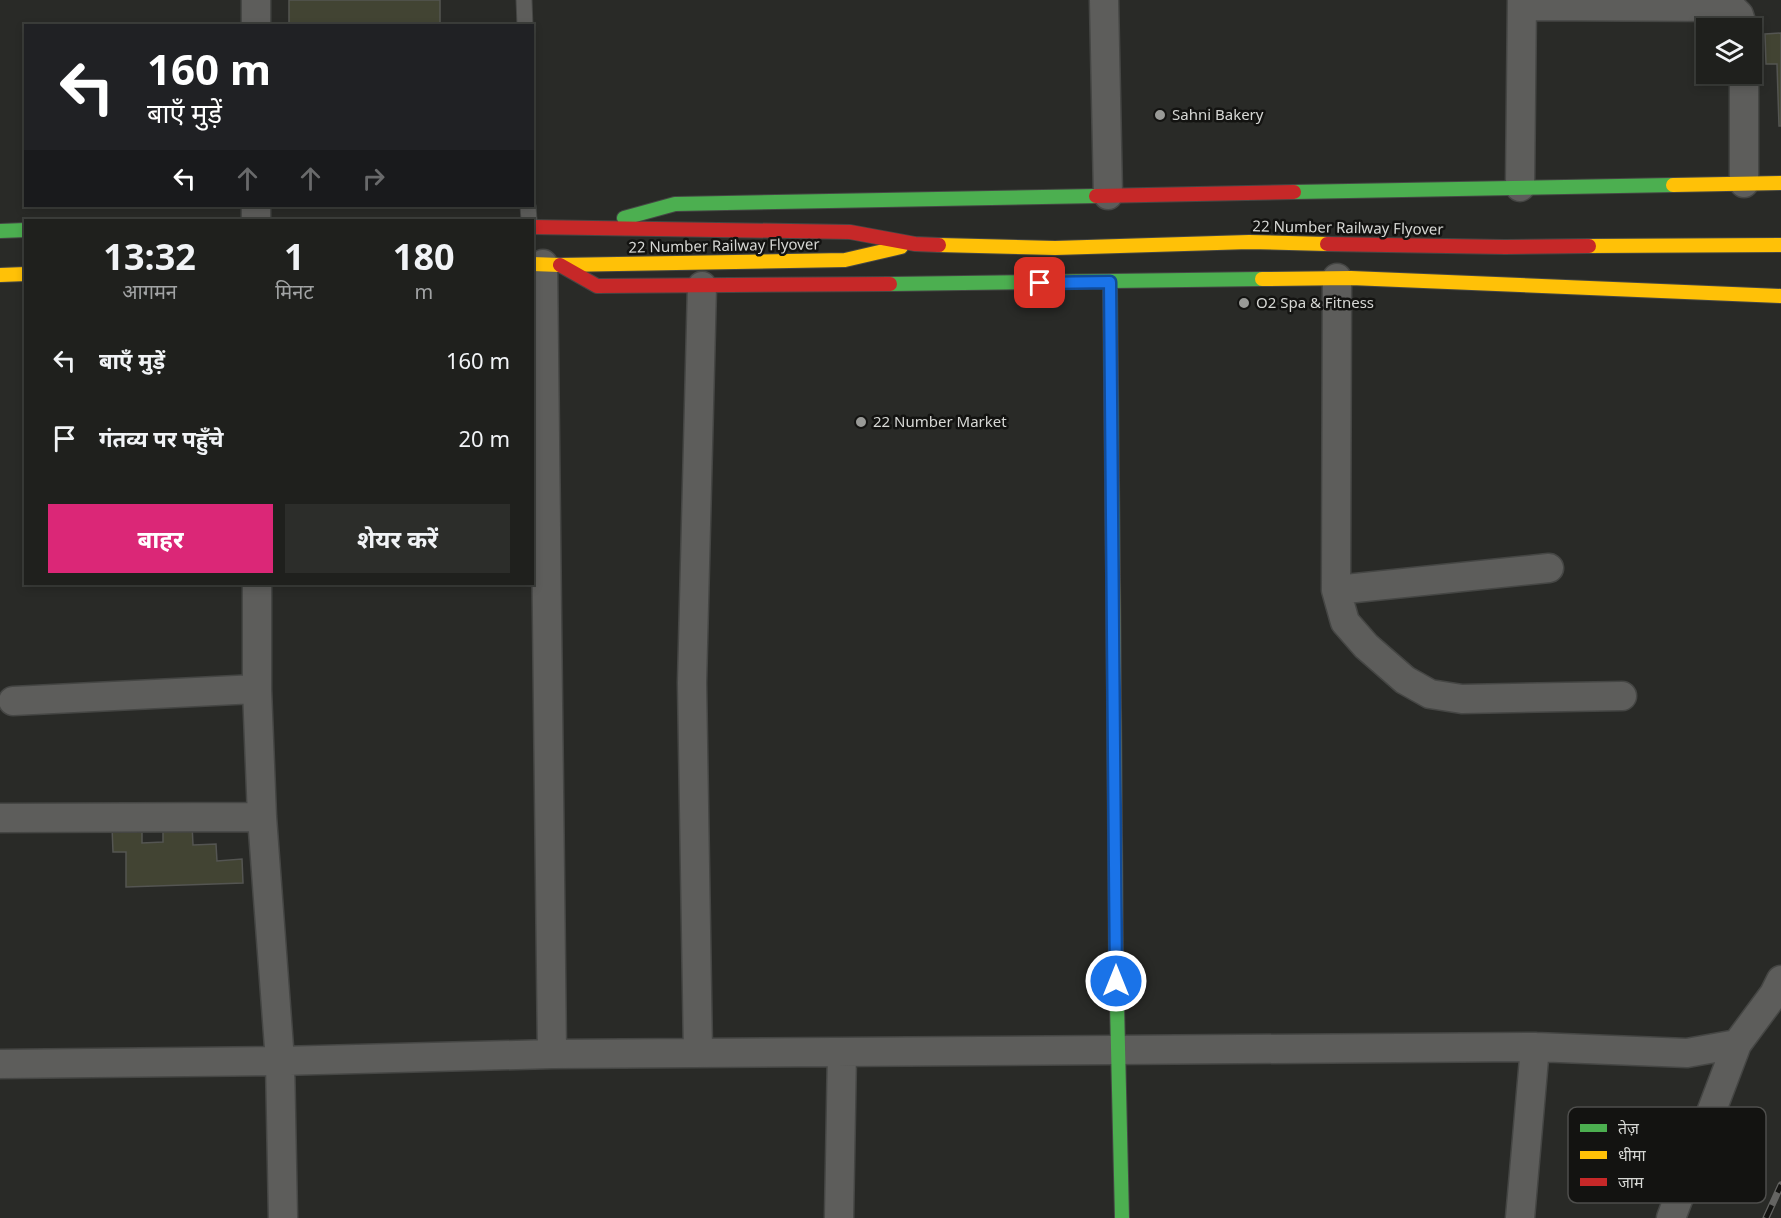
<!DOCTYPE html>
<html lang="hi">
<head>
<meta charset="utf-8">
<style>
  body { margin:0; font-family:"Noto Sans","Noto Sans Devanagari",sans-serif; background:#2c2d2a; color:#f1f3f6; height:100vh; display:flex; flex-direction:column; font-size:22px; white-space:nowrap }
  * { box-sizing:border-box; margin:0 }
  p { font-size:20px; color:#a1a3a4 }
  .icon { flex:none; width:33px; height:33px; fill:none; stroke:currentColor; stroke-width:2; stroke-linecap:round; stroke-linejoin:round }
  .map { position:relative; flex:1; overflow:hidden }
  .drawer { position:absolute; left:24px; top:219px; width:510px; height:366px; display:flex; flex-direction:column; background:#1f201d; border-radius:0px; box-shadow:0 3px 9px #0003,0 0 0 2px #3c3e3b }
  .drawer>* { flex:none }
  .banner { position:absolute; left:24px; top:24px; width:510px; height:183px; border-radius:0px; box-shadow:0 3px 9px #0003,0 0 0 2px #3c3e3b; background:#202124; color:#fff; overflow:hidden }
  .fabs { position:absolute; left:1696px; top:18px; display:grid; gap:12px }
  .fabs a { display:grid; place-items:center; width:66px; height:66px; border-radius:0px; background:#1f201d; box-shadow:0 3px 9px #0003,0 0 0 2px #3c3e3b; font-size:30px }
  .pin { position:absolute; display:grid; place-items:center; width:51px; height:51px; color:#fff; margin:-26px; border-radius:12px; box-shadow:0 3px 9px #0006 }
  .me { position:absolute; width:66px; margin:-33px; rotate:0deg; stroke-linejoin:round; filter:drop-shadow(0 0 4px #0008) }
  .turn { display:flex; align-items:center; gap:21px; height:126px; padding:0 24px; font-size:27px }
  .turn .icon { width:78px; height:78px; stroke-width:2.5 }
  .turn b { display:block; font-size:42px; line-height:51px }
  .lanes { display:flex; align-items:center; height:57px; padding:0 24px; background:#0003; justify-content:center; gap:30px; direction:ltr }
  .lanes .off { opacity:.35 }
  .eta { display:flex; justify-content:space-evenly; align-items:center; height:102px; text-align:center }
  .eta b { font-size:36px; font-weight:700; line-height:42px }
  .primary-button { display:flex; gap:12px; margin-top:auto; padding:12px 24px }
  .primary-button a { flex:1; height:69px; border-radius:0px; background:#db2777; color:#fff; font-size:24px; font-weight:700; line-height:69px; text-align:center }
  .primary-button a+a { background:#2c2d2a; color:#f1f3f6 }
  ul { padding:0; list-style:none }
  li { display:flex; align-items:center; gap:18px; height:78px; padding:0 24px }
  li div { flex:1 }
  li b { display:block; font-size:22px }
  li em { font-style:normal }
  .map>svg:first-child { display:block }
</style>
</head>
<body>
<div class="map">
<svg width="1781" height="1218" viewBox="0 0 1781 1218">
  <rect width="100%" height="100%" fill="#292a27"/>
  <!-- building -->
  <path fill="#424433" stroke="#545552" stroke-width="1.5" d="M289 0H440V26H289Z
    M1781 33V126H1779L1777 64H1766L1765 34Z
    M192 824 193 845 216 844 217 861 242 859 243 883 126 887V852H113L112 827 142 826V843L163 842V825Z"/>
  <g fill="none" stroke-linecap="round" stroke-linejoin="round">
    <!-- lane casing -->
    <g stroke="#454644" stroke-width="17">
      <path id="lane" d="M524 0 525 26
        M528 206 529 220"/>
    </g>
    <!-- street casing -->
    <g stroke="#454644" stroke-width="31">
      <path id="street" d="M1104 0 1108 195
        M1522 6 1731 7 1739 15 1743 28
        M256 26V0
        M1744 74V183
        M1520 187 1522 0
        M256 220V206
        M543 264 552 1054
        M1337 278 1336 590 1345 622 1366 646 1405 680 1430 694 1462 699 1622 696
        M257 584V689L262 817 280 1061 283 1218
        M1336 590 1549 568
        M13 701 257 689
        M0 818 262 817
        M698 1053 692 683 702 286
        M0 1064 280 1061 552 1054 1535 1047 1687 1053 1737 1044
        M839 1218 842 1052
        M1520 1218 1535 1047
        M1671 1218 1737 1044 1774 994 1781 980"/>
    </g>
    <!-- fast casing -->
    <g stroke="#454644" stroke-width="16">
      <path id="fast" d="M1294 192 1673 185
        M624 218 675 204 1096 196
        M0 231 26 230
        M1110 282 1113 578
        M890 284 1262 279
        M1116 962 1122 1218"/>
    </g>
    <!-- slow casing -->
    <g stroke="#454644" stroke-width="16">
      <path id="slow" d="M1673 185 1781 183
        M939 245 1055 248 1249 242 1327 244
        M1589 246 1781 245
        M532 264 560 265 845 260 901 247
        M0 275 26 274
        M1262 279 1351 278 1781 296
        M1113 578 1116 962"/>
    </g>
    <!-- jam casing -->
    <g stroke="#454644" stroke-width="16">
      <path id="jam" d="M1096 196 1294 192
        M532 227 850 232 915 244 939 245
        M1327 244 1505 247 1589 246
        M560 265 597 286 890 284"/>
    </g>
    <!-- lane -->
    <use href="#lane" stroke="#5d5d5b" stroke-width="15"/>
    <!-- street -->
    <use href="#street" stroke="#5d5d5b" stroke-width="28"/>
    <!-- fast -->
    <use href="#fast" stroke="#4caf50" stroke-width="14"/>
    <!-- slow -->
    <use href="#slow" stroke="#ffc107" stroke-width="14"/>
    <!-- jam -->
    <use href="#jam" stroke="#c62828" stroke-width="14"/>
    <!-- rail casing -->
    <g stroke="#646462" stroke-width="7">
      <path id="rail" d="M1766 1218 1781 1185"/>
    </g>
    <!-- rail -->
    <use href="#rail" stroke="#131311" stroke-width="4.5" stroke-dasharray="14" stroke-linecap="butt"/>
  </g>
  <g fill="none" stroke-linecap="round" stroke-linejoin="round">
    <!-- route casing -->
    <g stroke="#114b97" stroke-width="15">
      <path id="route" d="M1040 283 1110 282 1116 981"/>
    </g>
    <!-- route -->
    <use href="#route" stroke="#1a73e8" stroke-width="10"/>
  </g>
  <!-- markers -->
  <g fill="#999a97" stroke="#131311" stroke-width="2">
    <circle cx="1160" cy="115" r="6"/>
    <circle cx="1244" cy="303" r="6"/>
    <circle cx="861" cy="422" r="6"/>
  </g>
  <g text-anchor="middle" stroke-width="5" stroke-linejoin="round" paint-order="stroke">
    <!-- poi labels -->
    <g font-size="15" fill="#d6d7d4" stroke="#131311" text-anchor="start">
      <text x="1172" y="120">Sahni Bakery</text>
      <text x="1256" y="308">O2 Spa &amp; Fitness</text>
      <text x="873" y="427">22 Number Market</text>
    </g>
    <!-- street labels -->
    <g font-size="15" fill="#d6d7d4" stroke="#131311">
      <text transform="translate(1348 228) rotate(1)" y="5">22 Number Railway Flyover</text>
      <text transform="translate(724 246) rotate(-1)" y="5">22 Number Railway Flyover</text>
    </g>
  </g>
  <!-- legend -->
  <rect x="1568" y="1107" width="198" height="96" rx="9" fill="#131311" stroke="#4e4e4c" stroke-width="1.5"/>
  <rect x="1580" y="1124" width="27" height="8" fill="#4caf50"/>
  <rect x="1580" y="1151" width="27" height="8" fill="#ffc107"/>
  <rect x="1580" y="1178" width="27" height="8" fill="#c62828"/>
  <g font-size="16" fill="#d6d7d4">
    <text x="1618" y="1134">तेज़</text>
    <text x="1618" y="1161">धीमा</text>
    <text x="1618" y="1188">जाम</text>
  </g>
</svg>
<div class="fabs">
<a><svg class="icon" aria-label="layers" viewBox="0 0 24 24"><path d="M12 4l9 5-9 5-9-5zM3 14l9 5 9-5"/></svg></a>
</div>
<div class="pin" style="left:1040px;top:283px;background:#d93025"><svg class="icon" aria-label="arrive" viewBox="0 0 24 24"><path d="M6 21V4h12l-3 4 3 4H6"/></svg></div>
<svg class="me" style="left:1116px;top:981px" viewBox="-20 -20 40 40"><circle r="17" fill="#1a73e8" stroke="#fff" stroke-width="3"/><path d="M0-11L8 9 0 5-8 9z" fill="#fff"/></svg>
<div class="banner">
<div class="turn"><svg class="icon" aria-label="left" viewBox="0 0 24 24"><path d="M17 20v-9H6M10 6l-5 5 5 5"/></svg><div><b>160 m</b>बाएँ मुड़ें</div></div>
<div class="lanes"><svg class="icon" aria-label="left" viewBox="0 0 24 24"><path d="M17 20v-9H6M10 6l-5 5 5 5"/></svg><svg class="icon off" aria-label="ahead" viewBox="0 0 24 24"><path d="M12 20V5M6 11l6-6 6 6"/></svg><svg class="icon off" aria-label="ahead" viewBox="0 0 24 24"><path d="M12 20V5M6 11l6-6 6 6"/></svg><svg class="icon off" aria-label="right" viewBox="0 0 24 24"><path d="M7 20v-9h11M14 6l5 5-5 5"/></svg></div>
</div>
<section class="drawer">
<div class="eta">
<div><b>13:32</b><p>आगमन</p></div>
<div><b>1</b><p>मिनट</p></div>
<div><b>180</b><p>m</p></div>
</div>
<ul>
<li><svg class="icon" aria-label="left" viewBox="0 0 24 24"><path d="M17 20v-9H6M10 6l-5 5 5 5"/></svg><div><b>बाएँ मुड़ें</b></div><em>160 m</em></li>
<li><svg class="icon" aria-label="arrive" viewBox="0 0 24 24"><path d="M6 21V4h12l-3 4 3 4H6"/></svg><div><b>गंतव्य पर पहुँचे</b></div><em>20 m</em></li>
</ul>
<div class="primary-button"><a>बाहर</a><a>शेयर करें</a></div>
</section>
</div>
</body>
</html>
